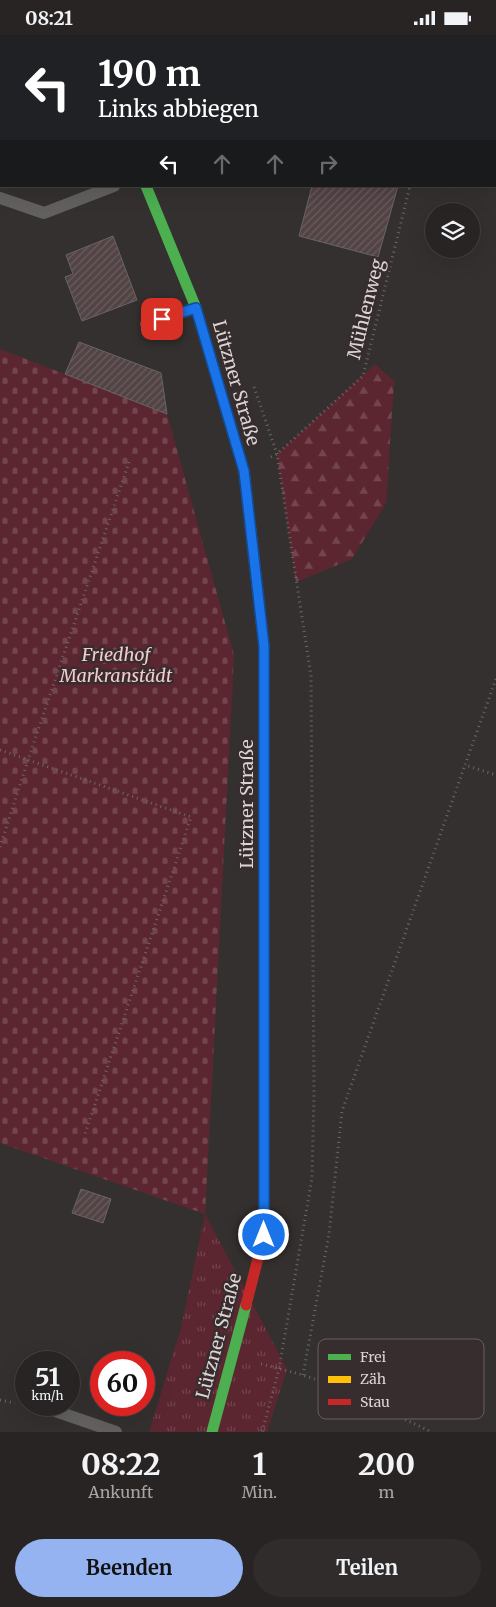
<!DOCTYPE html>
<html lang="de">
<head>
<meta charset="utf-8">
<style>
  body { margin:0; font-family:Merriweather,serif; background:#302c2c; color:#f1f3f6; height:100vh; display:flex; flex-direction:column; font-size:19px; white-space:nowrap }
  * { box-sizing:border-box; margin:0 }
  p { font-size:16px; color:#a5a4a6 }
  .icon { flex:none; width:28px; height:28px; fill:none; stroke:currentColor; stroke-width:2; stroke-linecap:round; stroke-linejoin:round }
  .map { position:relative; height:1397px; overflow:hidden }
  .panel { display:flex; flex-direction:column; background:#282424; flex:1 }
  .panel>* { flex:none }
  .top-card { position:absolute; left:0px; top:0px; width:496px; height:152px; box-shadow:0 5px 20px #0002,0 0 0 1px #444141; background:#202124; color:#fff; overflow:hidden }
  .controls { position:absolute; left:425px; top:168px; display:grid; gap:10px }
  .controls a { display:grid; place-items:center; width:55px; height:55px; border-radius:50%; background:#282424; box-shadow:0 5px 20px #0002,0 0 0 1px #444141; font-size:25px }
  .speed { position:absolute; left:15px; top:1316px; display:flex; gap:10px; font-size:25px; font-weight:700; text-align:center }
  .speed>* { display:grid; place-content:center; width:65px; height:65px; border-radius:50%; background:#282424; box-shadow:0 5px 20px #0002,0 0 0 1px #444141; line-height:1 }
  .speed small { font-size:12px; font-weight:400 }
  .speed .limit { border:8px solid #d22; background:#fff; color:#111 }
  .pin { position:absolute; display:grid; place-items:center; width:42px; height:42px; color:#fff; margin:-21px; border-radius:10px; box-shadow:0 2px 8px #0006 }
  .me { position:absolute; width:55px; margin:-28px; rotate:0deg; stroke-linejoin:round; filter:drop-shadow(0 0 4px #0008) }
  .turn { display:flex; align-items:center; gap:18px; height:105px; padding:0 15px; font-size:22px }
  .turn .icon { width:65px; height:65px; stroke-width:2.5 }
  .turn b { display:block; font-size:35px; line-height:42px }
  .lanes { display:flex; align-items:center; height:48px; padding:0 15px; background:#0003; justify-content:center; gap:25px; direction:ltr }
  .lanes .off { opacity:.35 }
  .eta { display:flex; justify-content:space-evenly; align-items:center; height:85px; text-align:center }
  .eta b { font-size:30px; font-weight:700; line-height:35px }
  .cta { display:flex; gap:10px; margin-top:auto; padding:10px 15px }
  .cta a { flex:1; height:58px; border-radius:30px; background:#95b2f1; color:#111; font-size:20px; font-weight:700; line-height:58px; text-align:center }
  .cta a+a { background:#302c2c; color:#f1f3f6 }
  .status { display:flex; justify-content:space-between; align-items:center; height:35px; padding:0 25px; background:#282424; direction:ltr }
  .status svg { height:14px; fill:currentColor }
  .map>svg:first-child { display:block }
</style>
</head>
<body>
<div class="status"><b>08:21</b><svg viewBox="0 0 49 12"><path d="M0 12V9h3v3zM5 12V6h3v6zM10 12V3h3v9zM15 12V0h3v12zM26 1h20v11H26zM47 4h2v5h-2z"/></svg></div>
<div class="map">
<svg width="496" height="1397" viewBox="0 0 496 1397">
  <defs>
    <pattern id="grass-tufts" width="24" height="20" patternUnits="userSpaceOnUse" patternTransform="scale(1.25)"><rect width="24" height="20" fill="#5c2631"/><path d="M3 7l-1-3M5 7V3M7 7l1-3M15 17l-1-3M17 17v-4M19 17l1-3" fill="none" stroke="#73454e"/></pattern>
    <pattern id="forest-firs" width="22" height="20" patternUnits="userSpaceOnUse" patternTransform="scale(1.25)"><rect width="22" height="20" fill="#5c2631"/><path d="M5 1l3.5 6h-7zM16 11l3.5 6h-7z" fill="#73454e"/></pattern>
    <pattern id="cemetery-stones" width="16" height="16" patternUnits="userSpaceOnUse" patternTransform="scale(1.25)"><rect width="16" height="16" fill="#5c2631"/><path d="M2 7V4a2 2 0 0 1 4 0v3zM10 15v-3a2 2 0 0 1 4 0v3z" fill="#73454e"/></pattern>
    <pattern id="building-hatch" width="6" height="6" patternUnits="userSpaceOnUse" patternTransform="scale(1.25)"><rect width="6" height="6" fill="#524345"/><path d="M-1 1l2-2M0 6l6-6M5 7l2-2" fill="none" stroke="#6a5d5f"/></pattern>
  </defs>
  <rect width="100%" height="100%" fill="#353030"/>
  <!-- grass -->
  <path fill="url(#grass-tufts)" d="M205 1179 287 1334 267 1397H149L181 1293Z"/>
  <!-- forest -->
  <path fill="url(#forest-firs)" d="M375 329 394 346 386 468 352 524 296 547 277 419Z"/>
  <!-- cemetery -->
  <path fill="url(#cemetery-stones)" d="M0 314 167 379 234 620 205 1179 0 1108Z"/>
  <!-- building -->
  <path fill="url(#building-hatch)" stroke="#696465" d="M312 151H398L378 222 299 201Z
    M113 201 137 265 82 286 65 242 73 239 66 220Z
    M79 307 161 338 167 379 65 339Z
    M81 1154 111 1164 103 1188 72 1178Z"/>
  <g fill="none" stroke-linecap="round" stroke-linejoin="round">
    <!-- path -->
    <path stroke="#6b6768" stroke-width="3" stroke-dasharray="1 4" stroke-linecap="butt" d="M447 1 448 0
      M254 352 277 419 311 641 314 1060 312 1143 279 1334 262 1397
      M271 422 277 419 363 341 410 151
      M496 644 465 730 496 740
      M0 715 191 782 84 1102
      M0 812 28 725 130 424
      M261 1329 303 1340 326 1348 432 1397
      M303 1340 329 1199 342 1076 465 730
      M0 1365 15 1368"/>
    <!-- lane -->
    <path stroke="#625f5f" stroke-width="12" d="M0 163 44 178 114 151
      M146 289 196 273
      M38 1370 116 1397"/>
    <!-- fast -->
    <path stroke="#4caf50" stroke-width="11" d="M146 151 196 273 244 436 264 611V770
      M212 1397 246 1270"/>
    <!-- slow -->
    <path stroke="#ffc107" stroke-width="11" d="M84 0V1
      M264 942V1125"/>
    <!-- jam -->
    <path stroke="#c62828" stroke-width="11" d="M264 770V942
      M246 1270 264 1200V1125"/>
  </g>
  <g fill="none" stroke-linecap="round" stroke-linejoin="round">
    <!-- route casing -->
    <g stroke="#114b97" stroke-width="12">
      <path id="route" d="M162 284 196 273 244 436 264 611V1200"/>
    </g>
    <!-- route -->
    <use href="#route" stroke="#1a73e8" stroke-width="9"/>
  </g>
  <g text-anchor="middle" stroke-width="5" stroke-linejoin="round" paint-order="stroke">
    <!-- street labels -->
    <g font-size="18" fill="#dbd4d5" stroke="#382d2e">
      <text transform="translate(366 274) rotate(-76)" y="6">Mühlenweg</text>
      <text transform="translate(236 348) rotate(74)" y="6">Lützner Straße</text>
      <text transform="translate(247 769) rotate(-90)" y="6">Lützner Straße</text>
      <text transform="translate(219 1301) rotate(-75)" y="6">Lützner Straße</text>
    </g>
    <!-- park labels -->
    <g font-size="18" font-style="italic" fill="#f5c9ce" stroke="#382d2e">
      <text x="116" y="626">Friedhof<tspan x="116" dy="21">Markranstädt</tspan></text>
    </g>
  </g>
  <!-- legend -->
  <rect x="318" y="1304" width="166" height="80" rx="8" fill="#382d2e" stroke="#695f60" stroke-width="1"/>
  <rect x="328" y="1319" width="23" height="6" fill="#4caf50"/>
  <rect x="328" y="1341" width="23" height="7" fill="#ffc107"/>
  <rect x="328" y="1364" width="23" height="6" fill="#c62828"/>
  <g font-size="14" fill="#dbd4d5">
    <text x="360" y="1327">Frei</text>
    <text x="360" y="1349">Zäh</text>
    <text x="360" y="1372">Stau</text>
  </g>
</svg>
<div class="controls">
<a><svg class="icon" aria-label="layers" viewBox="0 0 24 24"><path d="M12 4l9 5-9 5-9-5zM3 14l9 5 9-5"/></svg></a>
</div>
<div class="speed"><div>51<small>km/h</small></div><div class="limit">60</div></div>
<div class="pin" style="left:162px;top:284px;background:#d93025"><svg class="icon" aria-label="arrive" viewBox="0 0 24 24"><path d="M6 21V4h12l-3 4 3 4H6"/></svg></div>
<svg class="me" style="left:264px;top:1200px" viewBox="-20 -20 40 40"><circle r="17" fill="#1a73e8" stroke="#fff" stroke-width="3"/><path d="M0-11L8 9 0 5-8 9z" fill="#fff"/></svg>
<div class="top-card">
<div class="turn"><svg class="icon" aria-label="left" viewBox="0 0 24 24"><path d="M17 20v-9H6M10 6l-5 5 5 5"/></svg><div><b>190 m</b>Links abbiegen</div></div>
<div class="lanes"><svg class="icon" aria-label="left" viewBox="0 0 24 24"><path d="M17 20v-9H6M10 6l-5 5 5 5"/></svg><svg class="icon off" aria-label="ahead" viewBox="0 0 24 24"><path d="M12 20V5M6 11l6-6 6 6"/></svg><svg class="icon off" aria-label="ahead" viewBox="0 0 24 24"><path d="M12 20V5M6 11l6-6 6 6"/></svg><svg class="icon off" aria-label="right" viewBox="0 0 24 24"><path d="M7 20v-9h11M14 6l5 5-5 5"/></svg></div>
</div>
</div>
<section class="panel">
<div class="eta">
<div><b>08:22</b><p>Ankunft</p></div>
<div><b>1</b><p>Min.</p></div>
<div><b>200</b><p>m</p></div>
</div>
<div class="cta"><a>Beenden</a><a>Teilen</a></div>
</section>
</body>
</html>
